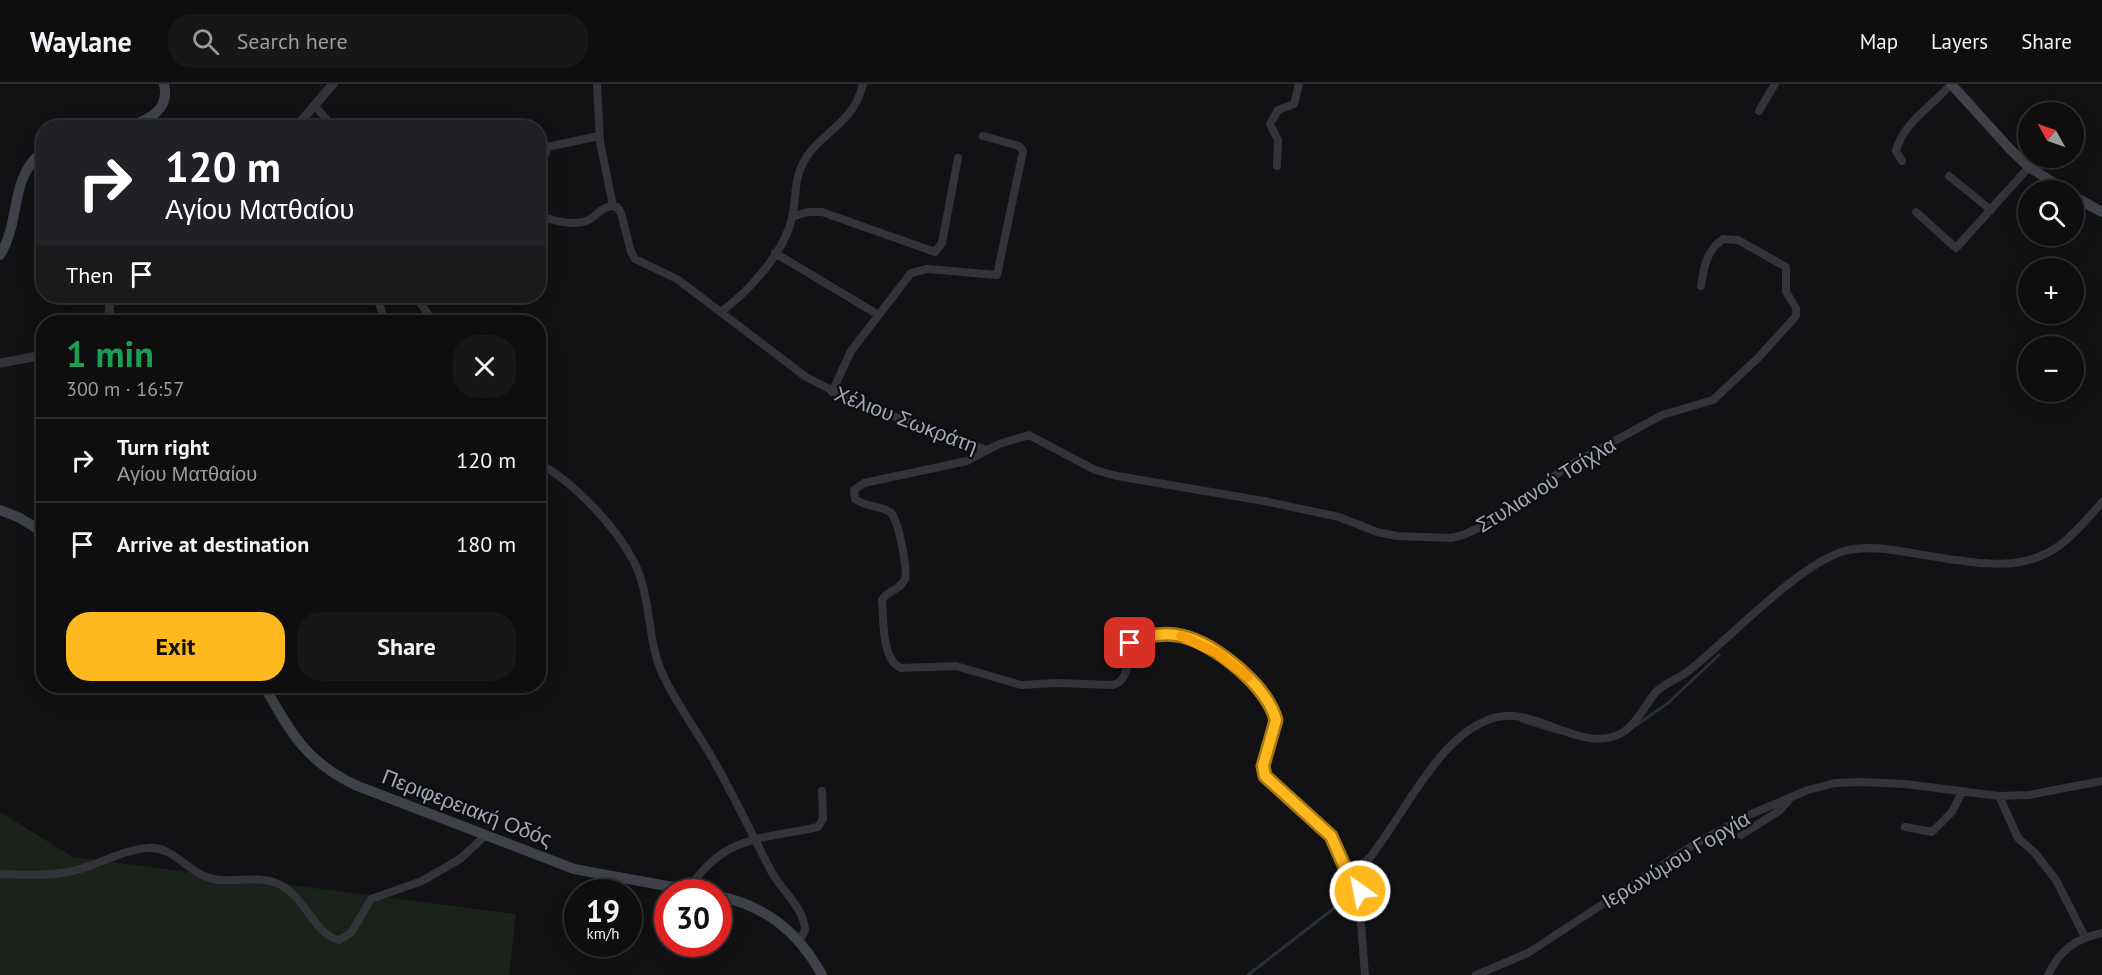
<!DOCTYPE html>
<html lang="en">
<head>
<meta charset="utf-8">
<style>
  body { margin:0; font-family:"PT Sans",sans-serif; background:#171718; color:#f1f3f6; height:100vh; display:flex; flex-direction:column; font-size:22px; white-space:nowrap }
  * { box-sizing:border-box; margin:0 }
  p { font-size:20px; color:#9b9c9e }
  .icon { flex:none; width:33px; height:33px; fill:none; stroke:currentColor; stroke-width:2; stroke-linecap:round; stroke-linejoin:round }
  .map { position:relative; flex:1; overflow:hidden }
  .drawer { position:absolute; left:36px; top:231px; width:510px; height:378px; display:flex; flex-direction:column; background:#0e0e0f; border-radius:24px; box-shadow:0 6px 24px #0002,0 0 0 2px #2e2e2f }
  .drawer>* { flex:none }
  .hud { position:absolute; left:36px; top:36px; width:510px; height:183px; border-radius:24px; box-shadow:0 6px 24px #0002,0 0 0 2px #2e2e2f; background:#202124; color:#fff; overflow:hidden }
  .needle { width:39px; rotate:310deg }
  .buttons { position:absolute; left:2018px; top:18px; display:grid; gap:12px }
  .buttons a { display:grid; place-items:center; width:66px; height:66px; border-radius:50%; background:#0e0e0f; box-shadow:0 6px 24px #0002,0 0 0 2px #2e2e2f; font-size:30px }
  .speed { position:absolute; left:564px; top:795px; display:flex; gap:12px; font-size:30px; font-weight:700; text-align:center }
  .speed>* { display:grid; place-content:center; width:78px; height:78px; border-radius:50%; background:#0e0e0f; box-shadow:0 6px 24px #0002,0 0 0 2px #2e2e2f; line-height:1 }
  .speed small { font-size:15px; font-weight:400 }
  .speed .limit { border:9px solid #d22; background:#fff; color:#111 }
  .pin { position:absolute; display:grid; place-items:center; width:51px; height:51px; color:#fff; margin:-26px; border-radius:12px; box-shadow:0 3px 9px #0006 }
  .me { position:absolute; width:66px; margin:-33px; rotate:327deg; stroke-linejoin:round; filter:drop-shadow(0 0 4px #0008) }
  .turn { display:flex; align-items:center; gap:21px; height:126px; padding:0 30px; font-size:27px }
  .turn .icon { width:78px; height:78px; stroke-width:2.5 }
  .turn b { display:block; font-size:42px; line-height:51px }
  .then { display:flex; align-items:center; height:57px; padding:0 30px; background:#0003; gap:12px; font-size:22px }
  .round { display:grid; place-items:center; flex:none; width:63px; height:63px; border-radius:24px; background:#171718 }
  .summary { display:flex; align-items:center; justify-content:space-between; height:102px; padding:0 30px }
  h1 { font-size:36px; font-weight:600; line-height:45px; color:#1e9e55 }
  .cta { display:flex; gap:12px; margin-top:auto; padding:12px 30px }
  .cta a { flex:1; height:69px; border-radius:24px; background:#ffb91f; color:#111; font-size:24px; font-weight:600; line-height:69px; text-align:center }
  .cta a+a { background:#171718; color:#f1f3f6 }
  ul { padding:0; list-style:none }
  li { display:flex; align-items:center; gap:18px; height:84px; padding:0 30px; border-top:2px solid #2e2e2f }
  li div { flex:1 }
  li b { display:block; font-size:22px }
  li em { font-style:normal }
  header { display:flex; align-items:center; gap:36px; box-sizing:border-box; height:84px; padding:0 30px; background:#0e0e0f; border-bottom:2px solid #2e2e2f }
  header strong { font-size:28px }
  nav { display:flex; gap:33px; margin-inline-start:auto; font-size:21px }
  .search { width:420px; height:54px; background:#171718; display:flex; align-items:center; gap:15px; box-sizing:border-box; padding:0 21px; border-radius:24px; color:#9b9c9e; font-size:22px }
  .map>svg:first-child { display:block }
</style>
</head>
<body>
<header>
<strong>Waylane</strong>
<div class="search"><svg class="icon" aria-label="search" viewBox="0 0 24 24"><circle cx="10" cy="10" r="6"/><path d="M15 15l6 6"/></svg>Search here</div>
<nav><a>Map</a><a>Layers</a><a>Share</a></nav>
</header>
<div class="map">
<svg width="2102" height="891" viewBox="0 0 2102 891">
  <rect width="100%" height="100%" fill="#121214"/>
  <!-- green -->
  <path fill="#1a221b" d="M0 728 73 773 516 830 509 891H0Z"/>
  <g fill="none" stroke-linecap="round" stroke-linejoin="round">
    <!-- stream -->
    <path stroke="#273039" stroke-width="3" d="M1521 637 1560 649
      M1635 642 1668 619 1719 571
      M1248 891 1346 815 1357 783 1367 772"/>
    <!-- minor -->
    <path stroke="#333339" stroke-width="8" d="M597 0 600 58 613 122
      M316 23 334 44
      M1759 27 1775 0
      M538 65 599 52
      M1902 77 1896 67C1904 37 1932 23 1951 0
      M1277 82 1278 56 1270 40 1278 26 1294 20 1299 0
      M538 89 548 63
      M1949 92 1991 126
      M1916 128 1956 164 2029 83
      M538 132C552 136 568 141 583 138 596 136 602 118 617 123L621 129 631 168 635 175 677 195 806 293 857 319 987 366
      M792 133 808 128H822L935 168 942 159 958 74
      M775 169 877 230
      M377 212 385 238
      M415 212 434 238
      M721 228C749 207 784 169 792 134 796 116 794 96 803 79 818 49 854 41 863 0
      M832 308 851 267 911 189 927 185 997 191 1023 67 1019 62 983 52
      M538 379C573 397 615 442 633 476 652 511 646 555 663 591 676 619 694 643 710 670 732 708 751 748 771 787 781 806 804 823 805 846L800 856
      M1999 712 2018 754 2035 769 2056 796 2085 853
      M1905 743 1932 748 1952 728 1962 708
      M1741 751 1779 727 1788 717
      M0 790C24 791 50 792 73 787 98 781 122 766 148 764 171 762 184 783 204 792 226 802 253 790 276 799 304 809 314 851 339 856L351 849 371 815 422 797 460 775 485 752
      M1357 795C1366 778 1379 762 1390 745 1416 707 1453 637 1504 632 1543 628 1587 672 1625 647 1639 637 1645 620 1657 607 1666 598 1681 594 1691 585 1731 553 1798 481 1844 467 1865 461 1891 465 1912 469 1960 476 2018 493 2060 461 2076 449 2089 433 2102 418
      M688 806C724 751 758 756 818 743L823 735 822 707
      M1365 891 1358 799 1347 788 1331 752 1265 692C1259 673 1277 652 1275 632 1250 583 1189 533 1131 555 1127 571 1131 596 1113 601L1057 599 1021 601 956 582 901 584C881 576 884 535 882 516 887 506 900 507 905 495 908 486 898 433 890 428 880 421 865 423 855 415L854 406 864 399 967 377 999 360 1029 351 1095 386 1117 392 1264 417 1339 433 1377 448 1397 452 1451 454 1463 451 1496 436 1565 384 1662 331 1713 316 1758 274 1796 232V224L1786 208V183L1738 156 1723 155C1706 167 1704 183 1701 202
      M1476 891 1528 869 1690 763 1744 733 1808 706 1835 699 1861 698 1905 700 1999 712 2029 711 2102 697
      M2048 891C2060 866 2075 855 2102 849"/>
    <!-- tertiary -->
    <path stroke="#333339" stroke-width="9" d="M295 44 333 0
      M109 238 110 212
      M0 279 44 271"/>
    <!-- secondary -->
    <path stroke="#404249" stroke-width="10" d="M1951 0 2009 64 2029 83 2065 106
      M120 44C143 39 171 29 164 0
      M2073 112 2102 128
      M0 171C22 135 8 95 44 66
      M0 426 20 434 44 449
      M264 602C291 648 304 676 355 701L574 785 700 808
      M718 812C767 822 799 849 822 891"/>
  </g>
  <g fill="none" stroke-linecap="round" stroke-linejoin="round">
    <!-- route casing -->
    <g stroke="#a67814" stroke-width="15">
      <path id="route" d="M1130 559 1132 554C1149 552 1165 548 1182 552 1216 560 1267 602 1276 636L1263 682 1265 692 1331 752 1347 788 1357 795 1360 807"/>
    </g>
    <!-- route -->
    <use href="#route" stroke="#ffb91f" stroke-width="10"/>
    <!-- slow -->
    <path stroke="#f59e0b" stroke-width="10" d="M1181 552 1217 569 1248 593"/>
  </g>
  <g text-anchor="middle" stroke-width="4.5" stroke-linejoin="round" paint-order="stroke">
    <!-- street labels -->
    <g font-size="21" fill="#a2a7b6" stroke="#0d0d0f">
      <text transform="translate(906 336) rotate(21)" y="7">Χέλιου Σωκράτη</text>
      <text transform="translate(1546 401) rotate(-32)" y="7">Στυλιανού Τσίχλα</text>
      <text transform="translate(467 724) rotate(21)" y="7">Περιφερειακή Οδός</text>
      <text transform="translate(1676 776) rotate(-31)" y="7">Ιερωνύμου Γοργία</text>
    </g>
  </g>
</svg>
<div class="buttons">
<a><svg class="needle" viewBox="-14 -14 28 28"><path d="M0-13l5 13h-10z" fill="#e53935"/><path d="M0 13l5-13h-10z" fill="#9b9c9e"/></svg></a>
<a><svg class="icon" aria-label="search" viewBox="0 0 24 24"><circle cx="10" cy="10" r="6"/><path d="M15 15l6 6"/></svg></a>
<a>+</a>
<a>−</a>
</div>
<div class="speed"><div>19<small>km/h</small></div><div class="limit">30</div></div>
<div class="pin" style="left:1130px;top:559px;background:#d93025"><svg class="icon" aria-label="arrive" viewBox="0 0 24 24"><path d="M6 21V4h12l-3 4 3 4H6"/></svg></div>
<svg class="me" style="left:1360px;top:807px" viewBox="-20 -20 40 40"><circle r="17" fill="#ffb91f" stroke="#fff" stroke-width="3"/><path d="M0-11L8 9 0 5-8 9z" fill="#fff"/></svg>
<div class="hud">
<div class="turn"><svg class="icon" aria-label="right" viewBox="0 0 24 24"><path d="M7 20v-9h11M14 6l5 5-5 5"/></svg><div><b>120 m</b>Αγίου Ματθαίου</div></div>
<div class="then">Then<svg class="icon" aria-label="arrive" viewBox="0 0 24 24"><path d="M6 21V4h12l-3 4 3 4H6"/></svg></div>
</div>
<section class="drawer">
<div class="summary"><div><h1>1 min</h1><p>300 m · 16:57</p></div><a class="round"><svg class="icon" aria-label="close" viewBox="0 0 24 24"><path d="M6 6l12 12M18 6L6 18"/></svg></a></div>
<ul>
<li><svg class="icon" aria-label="right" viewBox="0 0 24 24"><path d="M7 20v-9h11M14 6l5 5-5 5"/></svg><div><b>Turn right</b><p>Αγίου Ματθαίου</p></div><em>120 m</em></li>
<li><svg class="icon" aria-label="arrive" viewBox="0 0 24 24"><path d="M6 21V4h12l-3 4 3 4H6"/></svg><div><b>Arrive at destination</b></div><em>180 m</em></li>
</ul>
<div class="cta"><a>Exit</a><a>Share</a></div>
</section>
</div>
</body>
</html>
